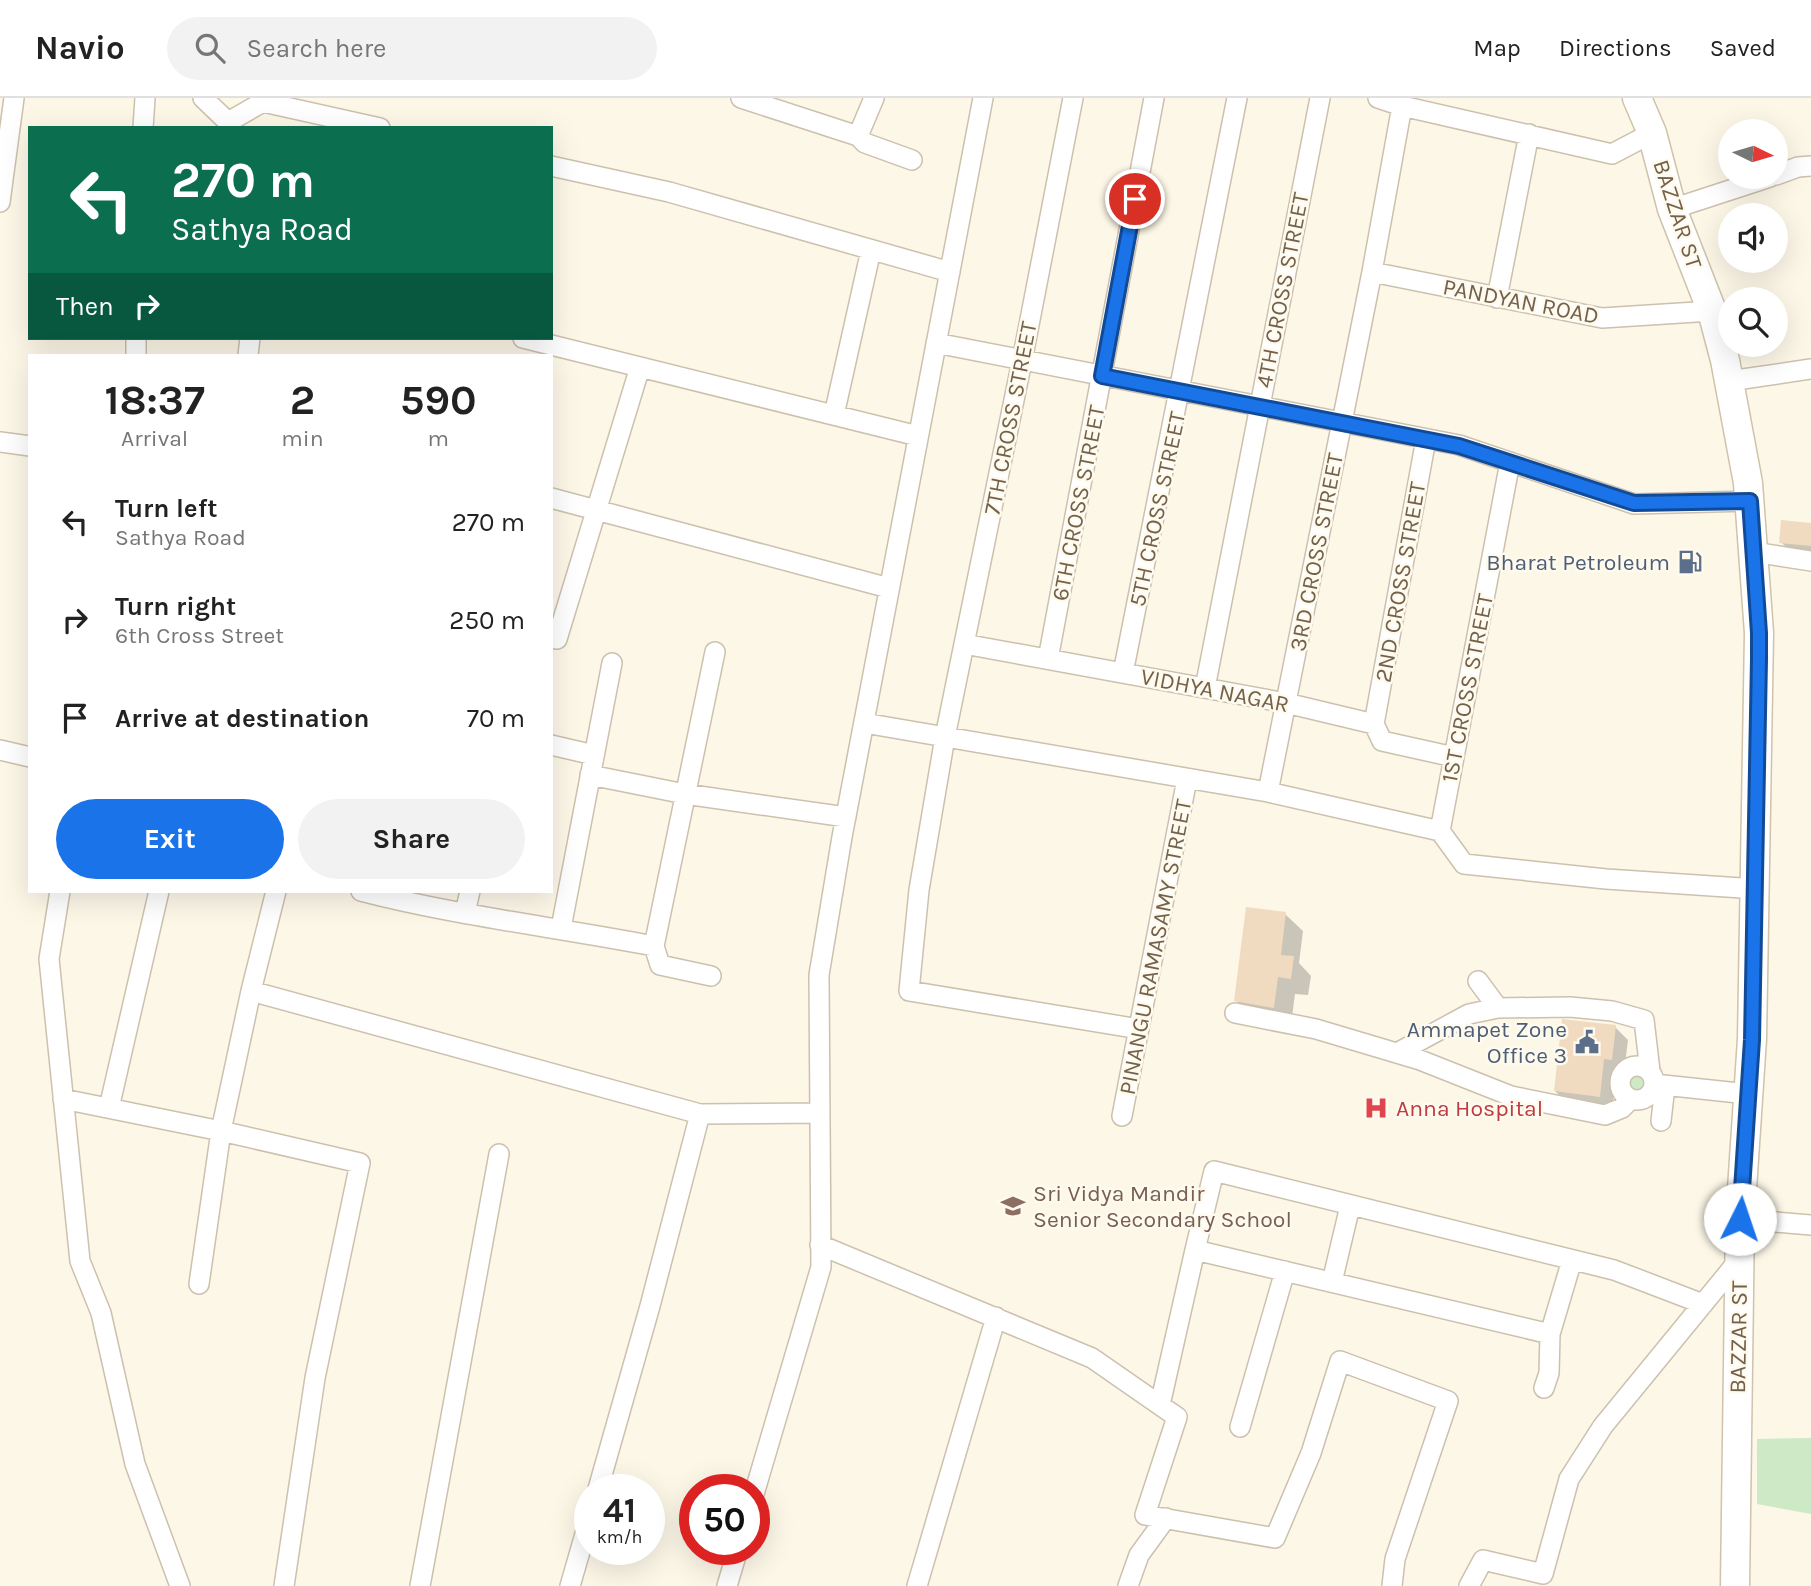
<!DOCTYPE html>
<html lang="en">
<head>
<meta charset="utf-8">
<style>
  body { margin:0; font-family:Karla,sans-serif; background:#f2f2f2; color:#222; height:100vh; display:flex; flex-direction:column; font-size:26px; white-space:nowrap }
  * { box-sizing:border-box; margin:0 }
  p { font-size:23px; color:#767676 }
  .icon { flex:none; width:38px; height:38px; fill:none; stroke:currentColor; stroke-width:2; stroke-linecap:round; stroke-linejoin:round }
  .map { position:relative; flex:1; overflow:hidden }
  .drawer { position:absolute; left:28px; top:256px; width:525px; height:539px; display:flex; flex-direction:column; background:#fff; border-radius:0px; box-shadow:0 7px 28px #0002 }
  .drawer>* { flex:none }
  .hud { position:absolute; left:28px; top:28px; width:525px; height:214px; border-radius:0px; box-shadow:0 7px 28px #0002; background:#0b6e4f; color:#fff; overflow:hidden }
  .needle { width:46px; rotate:95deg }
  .buttons { position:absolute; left:1718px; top:21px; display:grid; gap:14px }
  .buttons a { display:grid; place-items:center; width:70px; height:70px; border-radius:50%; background:#fff; box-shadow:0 7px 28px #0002; font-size:35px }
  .speed { position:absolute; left:574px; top:1376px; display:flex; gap:14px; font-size:35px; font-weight:700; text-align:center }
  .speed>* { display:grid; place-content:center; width:91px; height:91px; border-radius:50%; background:#fff; box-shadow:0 7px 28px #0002; line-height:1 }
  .speed small { font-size:18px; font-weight:400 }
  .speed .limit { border:10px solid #d22; background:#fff; color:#111 }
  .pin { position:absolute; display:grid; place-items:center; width:60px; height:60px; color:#fff; margin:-30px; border:4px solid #fff; border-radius:50%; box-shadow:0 2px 7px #0007 }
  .me { position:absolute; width:77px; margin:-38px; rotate:4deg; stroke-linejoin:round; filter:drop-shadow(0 0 5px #0008) }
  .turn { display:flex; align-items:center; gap:24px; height:147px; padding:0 28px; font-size:32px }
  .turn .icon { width:91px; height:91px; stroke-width:2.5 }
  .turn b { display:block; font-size:49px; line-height:60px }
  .then { display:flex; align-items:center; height:66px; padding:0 28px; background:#0003; gap:14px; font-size:26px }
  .eta { display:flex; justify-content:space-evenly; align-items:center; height:119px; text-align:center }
  .eta b { font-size:42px; font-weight:700; line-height:49px }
  .button { display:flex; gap:14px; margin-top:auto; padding:14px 28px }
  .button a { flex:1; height:80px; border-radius:42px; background:#1a73e8; color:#fff; font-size:28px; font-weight:700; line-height:80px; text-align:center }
  .button a+a { background:#f2f2f2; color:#222 }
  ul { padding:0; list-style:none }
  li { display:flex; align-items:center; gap:21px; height:98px; padding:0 28px }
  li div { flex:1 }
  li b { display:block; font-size:26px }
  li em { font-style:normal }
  header { display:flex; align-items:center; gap:42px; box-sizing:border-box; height:98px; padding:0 35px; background:#fff; border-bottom:2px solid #e0e0e0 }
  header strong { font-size:33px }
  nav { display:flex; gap:38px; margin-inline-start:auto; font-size:24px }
  .search { width:490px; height:63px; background:#f2f2f2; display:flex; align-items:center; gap:18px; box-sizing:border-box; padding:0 24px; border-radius:38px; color:#767676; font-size:26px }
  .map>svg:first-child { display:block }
</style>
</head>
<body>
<header>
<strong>Navio</strong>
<div class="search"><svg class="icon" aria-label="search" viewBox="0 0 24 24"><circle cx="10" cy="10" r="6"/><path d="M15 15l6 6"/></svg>Search here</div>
<nav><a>Map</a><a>Directions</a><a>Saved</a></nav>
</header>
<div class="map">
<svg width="1811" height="1488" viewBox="0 0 1811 1488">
  <rect width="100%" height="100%" fill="#fcf7e7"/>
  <!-- green -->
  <path fill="#cee9c6" d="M1624 984a12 12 0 1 1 24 0a12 12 0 1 1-24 0Z
    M1811 1340V1416L1757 1406V1341Z"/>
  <!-- shadow -->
  <path fill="#0003" d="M1811 427V459L1794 457 1781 444Z
    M1285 816 1303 833 1299 865 1311 878 1308 897 1295 896 1291 927 1253 920 1236 902Z
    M1615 929 1628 942 1624 974 1616 973 1612 1011 1568 1006 1555 993Z"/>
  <!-- building -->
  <path fill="#f0dbc0" d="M1781 422 1811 425V448L1779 445Z
    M1246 809 1286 814 1281 857 1294 858 1291 881 1278 879 1274 910 1234 903Z
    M1562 921 1616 927 1612 962 1604 961 1600 999 1554 993Z"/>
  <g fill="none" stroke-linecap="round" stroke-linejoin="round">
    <!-- minor casing -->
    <g stroke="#cdc0ae" stroke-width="22">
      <path id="minor" d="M203 0 228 24 263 4 380 30
        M741 0 858 38 865 45 912 62
        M1073 0 1022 263 945 639 919 792 909 893 1139 931
        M1378 0 1402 8 1612 56 1652 35
        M143 30 145 0
        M858 38 874 0
        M551 68 669 94 950 174
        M1776 77 1798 69 1811 68
        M0 104 14 0
        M1672 111 1770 79
        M1372 174 1602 220 1712 213
        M1497 200 1529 36
        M136 240V257
        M523 240 918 338
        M936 245 1459 347 1634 406 1750 403
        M248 257 250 240
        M1729 283 1811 271
        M834 317 871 152
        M0 344 30 348
        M551 400 889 490
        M1753 454 1811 463
        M551 539 557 541 640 269
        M964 546 1286 605 1374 626 1382 643 1454 659
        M1048 561 1154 0
        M1123 575 1237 0
        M1205 590 1320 0
        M864 625 1268 694 1440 733 1464 766 1606 781 1757 791
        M1374 626 1426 341
        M551 647 594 657
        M0 652 30 659
        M590 677 685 696 846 719
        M1268 694 1372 174 1402 8
        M1440 733 1510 364
        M60 793 49 861 80 1163 101 1215 135 1366 180 1488
        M276 793 251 893 700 1016 820 1015
        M361 793C457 818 556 829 654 848L715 554
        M465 815 470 793
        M561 830 612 565
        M654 848 660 867 711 878
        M1478 883 1498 910
        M251 893 221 1033 360 1065 315 1280 284 1488
        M1235 915 1316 931 1420 962 1511 998 1605 1017 1622 1010 1631 1001
        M1397 955 1469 916 1498 910 1570 909 1612 913 1644 922 1650 973
        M1620 985a17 17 0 1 1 34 0a17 17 0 1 1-34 0Z
        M1654 986 1748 996
        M63 1001 221 1033 199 1186
        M109 1010 159 793
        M1122 1018 1187 681
        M1661 1023 1665 988
        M1740 1121 1811 1127
        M820 1147 1092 1260 1177 1319 1145 1417 1275 1440 1311 1355 1340 1263 1448 1303 1395 1461 1392 1488
        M1572 1162 1550 1236 1195 1152 1214 1073 1614 1172 1703 1206
        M1332 1184 1350 1108
        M1544 1290 1549 1275 1550 1236
        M1160 1307 1195 1152
        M1240 1329 1285 1173
        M598 1391 650 1208 700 1016
        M754 1396 821 1169 819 877 842 739 983 0
        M420 1488 499 1056
        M570 1488 590 1419
        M727 1488 738 1451
        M917 1488 996 1219
        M1128 1488 1139 1457 1166 1420
        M1469 1488 1483 1462 1543 1476 1569 1381 1603 1328 1739 1162"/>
    </g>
    <!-- secondary casing -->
    <g stroke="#d0c2ab" stroke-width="31">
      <path id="secondary" d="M1637 0 1652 35 1672 111 1712 213 1725 262 1748 385 1759 535 1752 941 1740 1121 1735 1488"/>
    </g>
    <!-- minor -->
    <use href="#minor" stroke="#fff" stroke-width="19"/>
    <!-- secondary -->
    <use href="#secondary" stroke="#fff" stroke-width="28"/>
  </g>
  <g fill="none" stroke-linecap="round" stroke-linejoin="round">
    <!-- route casing -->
    <g stroke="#114b97" stroke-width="18">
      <path id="route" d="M1135 101 1102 278 1459 348 1634 405 1750 403 1759 535V561L1752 942 1740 1121"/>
    </g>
    <!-- route -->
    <use href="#route" stroke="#1a73e8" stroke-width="12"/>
  </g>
  <!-- icons -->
  <defs>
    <g id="fuel-bare" transform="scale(1.89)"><path d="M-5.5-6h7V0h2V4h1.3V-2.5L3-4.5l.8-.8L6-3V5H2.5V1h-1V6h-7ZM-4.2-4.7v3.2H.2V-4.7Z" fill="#5c6f8a" stroke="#fefaed" stroke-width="2.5" paint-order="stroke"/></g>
    <g id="civic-bare" transform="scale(1.89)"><path d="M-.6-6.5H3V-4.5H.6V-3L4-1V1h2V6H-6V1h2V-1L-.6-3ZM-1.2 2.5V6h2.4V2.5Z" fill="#5c6f8a" stroke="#fefaed" stroke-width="2.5" paint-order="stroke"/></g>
    <g id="hospital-bare" transform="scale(1.89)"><path d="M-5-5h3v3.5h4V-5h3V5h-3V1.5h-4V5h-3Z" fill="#e0444e" stroke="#fefaed" stroke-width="2.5" paint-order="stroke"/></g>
    <g id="school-bare" transform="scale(1.89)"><path d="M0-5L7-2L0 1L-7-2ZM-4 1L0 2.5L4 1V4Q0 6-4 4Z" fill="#8d6e63" stroke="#fefaed" stroke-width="2.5" paint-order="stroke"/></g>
  </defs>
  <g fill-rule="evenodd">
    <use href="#fuel-bare" x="1690" y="464"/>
    <use href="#civic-bare" x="1587" y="944"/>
    <use href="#hospital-bare" x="1376" y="1010"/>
    <use href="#school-bare" x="1013" y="1108"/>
  </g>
  <g text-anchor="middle" stroke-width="5" stroke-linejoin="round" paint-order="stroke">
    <!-- street labels -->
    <g font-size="23" fill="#74614c" stroke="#fefaed">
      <text transform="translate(1678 116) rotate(72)" y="8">BAZZAR ST</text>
      <text transform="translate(1282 192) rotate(-79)" y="8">4TH CROSS STREET</text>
      <text transform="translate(1521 203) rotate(11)" y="8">PANDYAN ROAD</text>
      <text transform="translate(1010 320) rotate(-79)" y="8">7TH CROSS STREET</text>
      <text transform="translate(1078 405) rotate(-79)" y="8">6TH CROSS STREET</text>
      <text transform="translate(1157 411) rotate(-78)" y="8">5TH CROSS STREET</text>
      <text transform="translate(1316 454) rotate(-79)" y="8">3RD CROSS STREET</text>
      <text transform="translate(1400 484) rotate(-80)" y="8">2ND CROSS STREET</text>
      <text transform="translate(1467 590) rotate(-79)" y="8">1ST CROSS STREET</text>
      <text transform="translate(1215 592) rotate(11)" y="8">VIDHYA NAGAR</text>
      <text transform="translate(1155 849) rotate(-79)" y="8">PINANGU RAMASAMY STREET</text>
      <text transform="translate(1738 1239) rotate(-89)" y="8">BAZZAR ST</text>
    </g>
    <!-- service labels -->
    <g font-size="23" fill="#4e5e75" stroke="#fefaed" text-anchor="end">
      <text x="1670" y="472">Bharat Petroleum</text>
      <text x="1567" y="939">Ammapet Zone<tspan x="1567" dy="26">Office 3</tspan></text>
    </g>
    <!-- health labels -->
    <g font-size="23" fill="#be3a42" stroke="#fefaed" text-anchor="start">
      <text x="1396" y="1018">Anna Hospital</text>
    </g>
    <!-- education labels -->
    <g font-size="23" fill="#785e54" stroke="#fefaed" text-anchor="start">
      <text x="1033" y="1103">Sri Vidya Mandir<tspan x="1033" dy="26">Senior Secondary School</tspan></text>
    </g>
  </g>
</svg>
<div class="buttons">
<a><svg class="needle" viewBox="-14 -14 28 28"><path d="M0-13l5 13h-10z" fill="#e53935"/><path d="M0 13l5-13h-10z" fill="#767676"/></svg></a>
<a><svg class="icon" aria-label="sound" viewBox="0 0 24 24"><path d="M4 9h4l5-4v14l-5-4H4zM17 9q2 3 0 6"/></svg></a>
<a><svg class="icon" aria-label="search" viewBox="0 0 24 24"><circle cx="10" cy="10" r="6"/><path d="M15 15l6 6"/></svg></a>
</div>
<div class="speed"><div>41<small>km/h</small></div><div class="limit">50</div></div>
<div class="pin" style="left:1135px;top:101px;background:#d93025"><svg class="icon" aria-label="arrive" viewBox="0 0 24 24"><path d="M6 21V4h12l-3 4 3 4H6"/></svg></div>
<svg class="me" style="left:1740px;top:1121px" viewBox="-20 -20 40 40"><circle r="19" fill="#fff"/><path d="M0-13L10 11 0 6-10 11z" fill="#1a73e8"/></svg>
<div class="hud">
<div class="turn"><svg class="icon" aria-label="left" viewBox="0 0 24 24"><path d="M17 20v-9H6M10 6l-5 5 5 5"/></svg><div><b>270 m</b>Sathya Road</div></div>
<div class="then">Then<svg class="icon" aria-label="right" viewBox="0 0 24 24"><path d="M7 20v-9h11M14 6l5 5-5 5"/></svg></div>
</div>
<section class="drawer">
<div class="eta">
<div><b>18:37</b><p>Arrival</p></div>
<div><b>2</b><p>min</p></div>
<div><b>590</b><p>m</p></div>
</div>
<ul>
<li><svg class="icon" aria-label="left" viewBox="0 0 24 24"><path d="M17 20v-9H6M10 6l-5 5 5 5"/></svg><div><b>Turn left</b><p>Sathya Road</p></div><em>270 m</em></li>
<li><svg class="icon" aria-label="right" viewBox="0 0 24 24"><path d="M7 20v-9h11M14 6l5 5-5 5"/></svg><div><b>Turn right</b><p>6th Cross Street</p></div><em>250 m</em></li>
<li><svg class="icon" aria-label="arrive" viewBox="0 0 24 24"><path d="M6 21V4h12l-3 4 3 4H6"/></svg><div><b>Arrive at destination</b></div><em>70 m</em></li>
</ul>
<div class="button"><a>Exit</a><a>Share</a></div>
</section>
</div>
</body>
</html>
